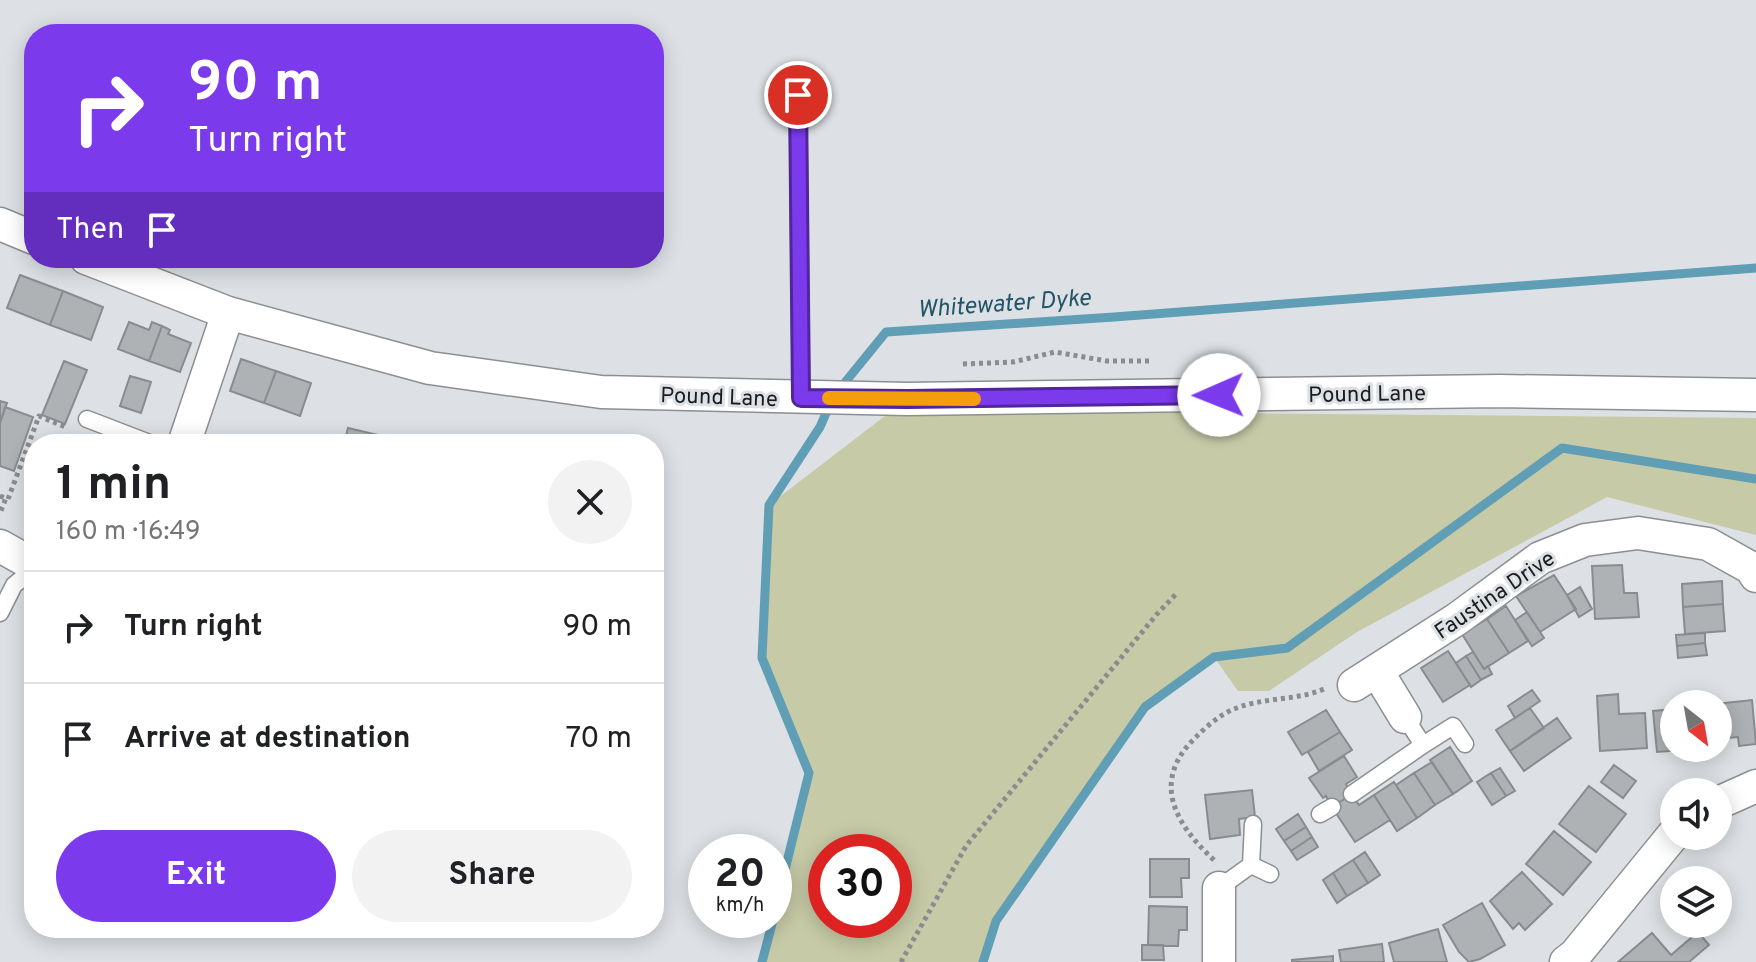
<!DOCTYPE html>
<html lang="en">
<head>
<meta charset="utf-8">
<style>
  body { margin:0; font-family:Overpass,sans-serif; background:#f2f2f2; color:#202124; height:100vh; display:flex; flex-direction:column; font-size:30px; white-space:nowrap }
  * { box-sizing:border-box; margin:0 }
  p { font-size:26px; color:#757577 }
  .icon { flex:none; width:44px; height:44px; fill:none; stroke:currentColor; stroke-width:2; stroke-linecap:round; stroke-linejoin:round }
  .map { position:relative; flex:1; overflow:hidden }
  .drawer { position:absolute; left:24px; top:434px; width:640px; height:504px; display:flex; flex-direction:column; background:#fff; border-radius:32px; box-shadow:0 4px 20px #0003 }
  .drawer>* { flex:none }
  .hud { position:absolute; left:24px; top:24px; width:640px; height:244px; border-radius:32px; box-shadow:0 4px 20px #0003; background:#7c3aed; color:#fff; overflow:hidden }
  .needle { width:52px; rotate:149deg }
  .buttons { position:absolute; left:1660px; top:690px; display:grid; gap:16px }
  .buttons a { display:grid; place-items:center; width:72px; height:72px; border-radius:50%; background:#fff; box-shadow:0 4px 20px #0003; font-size:40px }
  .speed { position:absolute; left:688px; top:834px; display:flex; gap:16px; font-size:40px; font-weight:700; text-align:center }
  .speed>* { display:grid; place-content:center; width:104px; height:104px; border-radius:50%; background:#fff; box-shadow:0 4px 20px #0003; line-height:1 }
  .speed small { font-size:20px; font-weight:400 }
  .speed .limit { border:12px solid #d22; background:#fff; color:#111 }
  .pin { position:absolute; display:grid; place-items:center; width:68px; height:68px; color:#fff; margin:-34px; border:4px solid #fff; border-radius:50%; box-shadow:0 2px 8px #0007 }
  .me { position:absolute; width:88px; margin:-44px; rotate:269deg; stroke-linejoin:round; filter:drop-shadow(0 0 6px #0008) }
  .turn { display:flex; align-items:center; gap:28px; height:168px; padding:0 32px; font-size:36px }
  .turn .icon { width:104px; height:104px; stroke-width:2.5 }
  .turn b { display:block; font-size:56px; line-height:68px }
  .then { display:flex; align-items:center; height:76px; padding:0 32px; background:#0003; gap:16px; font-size:30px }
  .round { display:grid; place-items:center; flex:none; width:84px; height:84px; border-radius:42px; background:#f2f2f2 }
  .headline { display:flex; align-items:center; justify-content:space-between; height:136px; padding:0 32px }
  h1 { font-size:48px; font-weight:700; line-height:60px }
  .action { display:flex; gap:16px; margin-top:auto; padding:16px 32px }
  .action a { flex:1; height:92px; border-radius:48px; background:#7c3aed; color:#fff; font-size:32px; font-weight:700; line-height:92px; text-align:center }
  .action a+a { background:#f2f2f2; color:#202124 }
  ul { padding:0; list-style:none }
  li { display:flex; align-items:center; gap:24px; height:112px; padding:0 32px; border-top:2px solid #e0e0e0 }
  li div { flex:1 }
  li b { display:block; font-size:30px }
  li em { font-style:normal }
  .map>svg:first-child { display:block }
</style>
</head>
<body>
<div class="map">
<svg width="1756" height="962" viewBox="0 0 1756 962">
  <rect width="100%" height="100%" fill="#dde1e5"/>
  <!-- green -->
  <path fill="#c6caa6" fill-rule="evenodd" d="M907 399 1226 413 1756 418V535L1607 497 1357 632 1269 691H1238L1214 657 1145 707 996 921 983 962H762L809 773 762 658 769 505ZM826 852H894V920H826Z"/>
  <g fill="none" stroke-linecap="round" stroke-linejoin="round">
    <!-- stream -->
    <path stroke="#609eb6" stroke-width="9" d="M838 391 886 332 1114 317 1756 268
      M774 914 809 773 762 658 769 505 820 427 830 404
      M762 962 773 920
      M983 962 996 921 1145 707 1214 657 1287 648 1562 448 1756 479"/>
  </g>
  <!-- building -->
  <path fill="#aeb2b5" stroke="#898c8f" stroke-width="2" d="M20 275 63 291 50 325 7 308Z
    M63 291 103 307 91 340 50 325Z
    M129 322 149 330 152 322 162 326 149 361 118 349Z
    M162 326 170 330 168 334 191 343 180 372 149 361Z
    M241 359 276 371 264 403 230 391Z
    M64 361 87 370 65 424 42 415Z
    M276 371 311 383 300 416 264 403Z
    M130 376 151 382 141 413 120 406Z
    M0 401 7 403 0 423Z
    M5 407 33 417 14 471 0 466V423Z
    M348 428 378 435 376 444H344Z
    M70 435 96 444H67Z
    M1622 565 1624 593H1637L1639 617 1595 619 1592 566Z
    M1554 575 1576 609 1540 632 1516 596Z
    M1722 581 1723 604 1683 607 1682 584Z
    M1580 587 1592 609 1579 617 1567 595Z
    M1723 604 1725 631 1685 634 1683 607Z
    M1506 606 1528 641 1509 653 1487 619Z
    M1527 612 1544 638 1532 646 1515 620Z
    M1487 619 1509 653 1484 669 1462 634Z
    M1705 633V643L1677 646 1676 635Z
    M1705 643 1707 655 1678 658 1677 646Z
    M1448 651 1470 685 1443 702 1421 668Z
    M1473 652 1484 669 1488 666 1492 674 1481 680 1466 656Z
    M1466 656 1481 680 1471 687 1456 663Z
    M1532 690 1540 701 1515 718 1508 706Z
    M1618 694 1619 714 1645 713 1647 748 1600 751 1597 696Z
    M1713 697 1714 704H1698L1697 699Z
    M1752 700 1756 744 1739 746 1738 737 1718 739V704H1715Z
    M1530 708 1544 728 1510 751 1496 730Z
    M1674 709V748L1696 749 1657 752 1653 711Z
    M1326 710 1340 732 1302 755 1288 732Z
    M1557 718 1571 738 1524 771 1510 751Z
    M1340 732 1352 750 1319 771 1308 752Z
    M1450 747 1472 781 1453 794 1430 760Z
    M1344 756 1357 777 1346 784 1352 794 1332 807 1326 796 1323 798 1309 778Z
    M1432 762 1453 794 1435 805 1414 773Z
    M1614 765 1636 781 1623 798 1601 782Z
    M1500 768 1515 791 1506 796 1491 773Z
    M1414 773 1435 805 1417 818 1396 785Z
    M1491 773 1506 796 1492 805 1477 782Z
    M1394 782 1417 818 1397 831 1374 795Z
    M1589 786 1626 814 1596 852 1559 824Z
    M1252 790 1255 817 1239 819 1240 835 1210 839 1205 795Z
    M1352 794 1359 805 1374 795 1390 820 1355 842 1332 807Z
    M1298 814 1306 827 1284 841 1276 829Z
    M1306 827 1312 837 1291 851 1284 841Z
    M1554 831 1591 862 1563 895 1526 864Z
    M1312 837 1318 847 1297 860 1291 851Z
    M1365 852 1380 875 1368 883 1353 860Z
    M1150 859H1189V878H1181L1182 897H1150Z
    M1353 860 1368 883 1347 896 1333 873Z
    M1522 872 1552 904 1525 930 1519 923 1513 929 1490 901Z
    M1333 873 1347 896 1337 903 1323 880Z
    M1482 903 1505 945 1480 959 1469 962 1459 952 1443 925Z
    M1149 906 1187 907V930H1179L1178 946 1148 945Z
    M1438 929 1447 962H1394L1389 943Z
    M1698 932 1709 945 1689 962H1618L1652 933 1671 955Z
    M1382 944 1384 962H1341L1339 950Z
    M1142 945H1163L1164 960H1142Z
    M1333 956V962H1292V960Z"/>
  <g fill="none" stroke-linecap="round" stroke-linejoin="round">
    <!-- service casing -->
    <g stroke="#8c8f92" stroke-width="19">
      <path id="service" d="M798 95 801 398
        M87 419 152 444
        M0 613 14 585 34 569
        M1423 745 1453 726 1465 744
        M1352 794 1423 745 1405 717
        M1320 814 1332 807
        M1251 865 1253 824
        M1219 888 1251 865 1270 874"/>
    </g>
    <!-- minor casing -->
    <g stroke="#8c8f92" stroke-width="35">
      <path id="minor" d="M0 224 34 238
        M86 258 228 313 430 368 601 392 907 399 1500 391 1756 395
        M184 444 228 313
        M0 546 34 565
        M1377 671 1405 717
        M1354 685 1457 619 1540 558 1585 540 1638 533 1708 544 1751 568 1756 576
        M1718 803 1756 786
        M1219 888V962
        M1566 962 1575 955 1674 834"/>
    </g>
    <!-- path -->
    <path stroke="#8a8c8f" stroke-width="5" stroke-dasharray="4 4" stroke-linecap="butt" d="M963 364 1013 362 1055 352 1107 361H1151
      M0 496 6 498 0 513
      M8 499 39 416 68 428
      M1214 860C1175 824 1151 782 1194 739 1205 728 1219 715 1234 709 1263 697 1296 701 1324 689
      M901 962 966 846 1157 614 1178 592"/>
    <!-- service -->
    <use href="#service" stroke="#fff" stroke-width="16"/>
    <!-- minor -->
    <use href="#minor" stroke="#fff" stroke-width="32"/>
  </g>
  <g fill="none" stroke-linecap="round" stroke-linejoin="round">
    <!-- route casing -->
    <g stroke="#51269a" stroke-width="20">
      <path id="route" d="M798 95 801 398 907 399 1219 395"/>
    </g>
    <!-- route -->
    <use href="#route" stroke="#7c3aed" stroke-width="14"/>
    <!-- slow -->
    <path stroke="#f59e0b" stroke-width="14" d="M829 398 974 399"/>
  </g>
  <g text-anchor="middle" stroke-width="6" stroke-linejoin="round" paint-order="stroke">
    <!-- street labels -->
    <g font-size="22" fill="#1b1c1d" stroke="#dde1e5">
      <text transform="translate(1367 393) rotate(-1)" y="8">Pound Lane</text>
      <text transform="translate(719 396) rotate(2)" y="8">Pound Lane</text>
      <text transform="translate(1494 594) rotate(-34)" y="8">Faustina Drive</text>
    </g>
    <!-- water labels -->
    <g font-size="24" font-style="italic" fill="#215567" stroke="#dde1e5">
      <text transform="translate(1004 303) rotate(-4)" y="8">Whitewater Dyke</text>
    </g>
  </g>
</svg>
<div class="buttons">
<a><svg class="needle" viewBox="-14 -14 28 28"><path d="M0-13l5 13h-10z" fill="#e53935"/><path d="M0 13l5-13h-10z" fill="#757577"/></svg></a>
<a><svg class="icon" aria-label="sound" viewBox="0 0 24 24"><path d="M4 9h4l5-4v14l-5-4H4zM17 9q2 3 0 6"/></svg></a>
<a><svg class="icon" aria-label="layers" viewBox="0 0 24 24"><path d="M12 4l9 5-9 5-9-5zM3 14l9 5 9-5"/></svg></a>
</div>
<div class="speed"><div>20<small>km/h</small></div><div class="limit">30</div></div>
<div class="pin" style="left:798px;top:95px;background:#d93025"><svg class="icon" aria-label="arrive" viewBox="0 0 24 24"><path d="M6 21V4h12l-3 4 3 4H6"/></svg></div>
<svg class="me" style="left:1219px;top:395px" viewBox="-20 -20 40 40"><circle r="19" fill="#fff"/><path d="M0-13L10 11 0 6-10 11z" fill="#7c3aed"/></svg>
<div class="hud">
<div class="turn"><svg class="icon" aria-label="right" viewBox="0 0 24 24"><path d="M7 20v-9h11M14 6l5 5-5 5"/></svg><div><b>90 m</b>Turn right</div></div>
<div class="then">Then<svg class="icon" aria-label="arrive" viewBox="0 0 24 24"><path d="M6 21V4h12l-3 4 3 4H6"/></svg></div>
</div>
<section class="drawer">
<div class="headline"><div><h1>1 min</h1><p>160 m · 16:49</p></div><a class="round"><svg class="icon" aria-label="close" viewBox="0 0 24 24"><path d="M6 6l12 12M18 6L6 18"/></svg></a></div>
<ul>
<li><svg class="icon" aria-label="right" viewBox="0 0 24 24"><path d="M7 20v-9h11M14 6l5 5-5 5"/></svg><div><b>Turn right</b></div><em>90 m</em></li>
<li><svg class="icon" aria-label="arrive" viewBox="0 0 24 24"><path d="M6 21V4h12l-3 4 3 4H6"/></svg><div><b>Arrive at destination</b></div><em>70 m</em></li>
</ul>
<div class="action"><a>Exit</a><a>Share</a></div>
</section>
</div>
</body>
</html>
